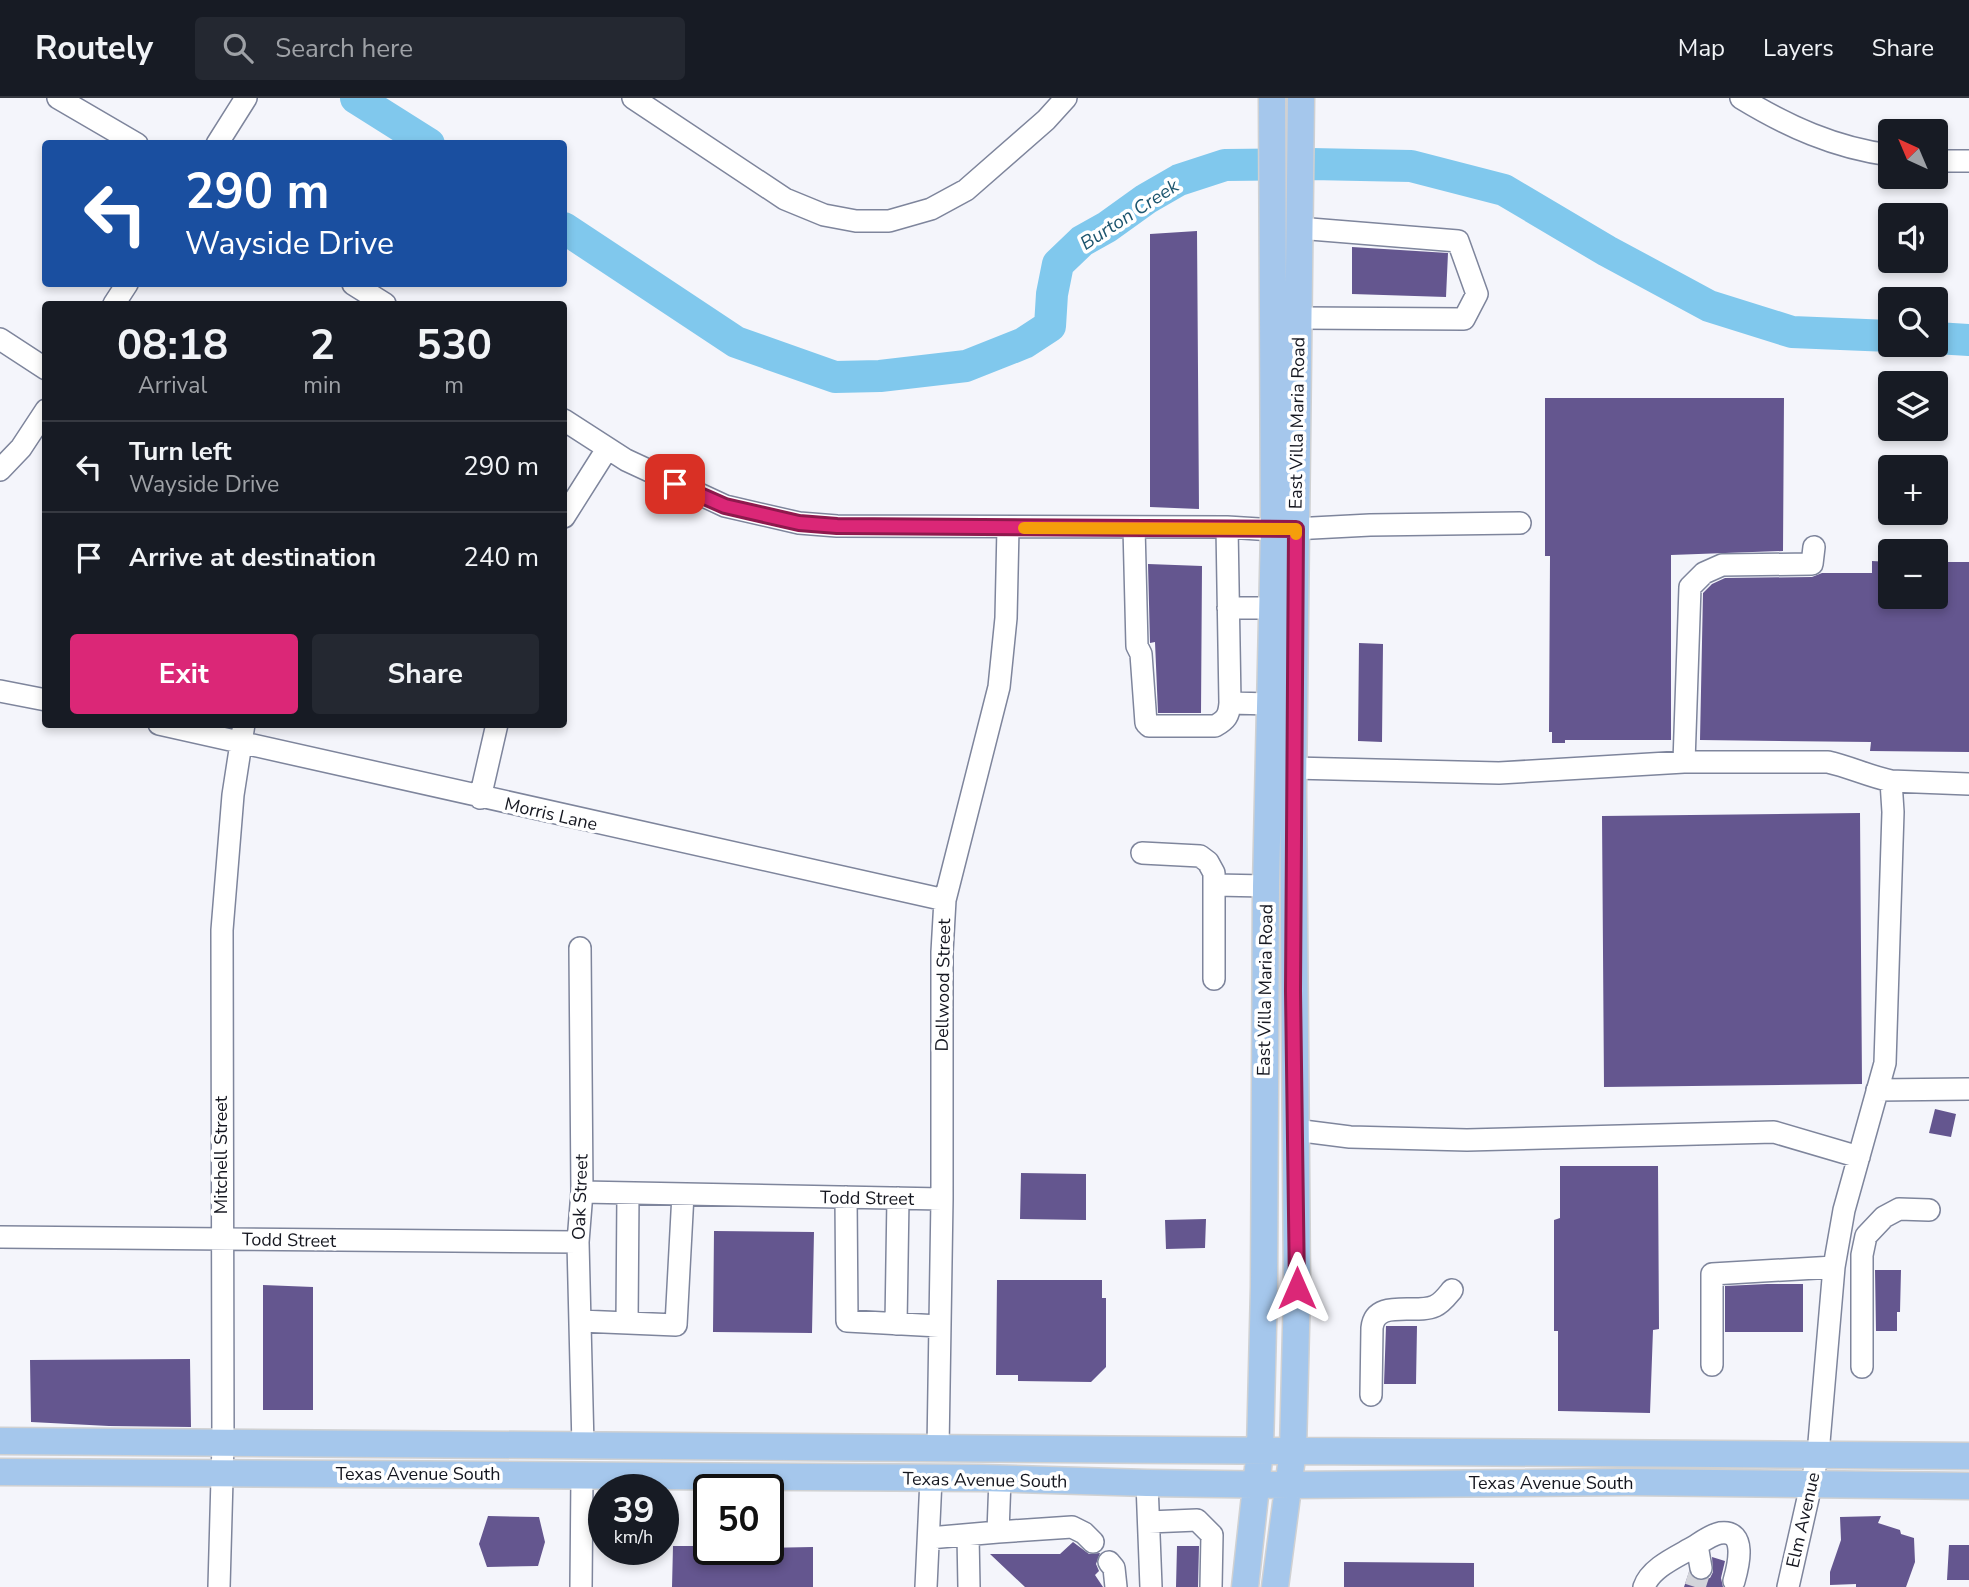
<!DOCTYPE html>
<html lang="en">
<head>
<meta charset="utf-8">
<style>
  body { margin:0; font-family:"Nunito Sans",sans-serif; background:#242831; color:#f1f3f6; height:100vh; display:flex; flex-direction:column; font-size:26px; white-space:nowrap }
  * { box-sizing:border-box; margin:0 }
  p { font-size:23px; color:#9ea1a6 }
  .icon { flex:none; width:38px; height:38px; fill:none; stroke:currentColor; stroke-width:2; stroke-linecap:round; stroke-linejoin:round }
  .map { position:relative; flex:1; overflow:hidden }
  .sheet { position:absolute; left:42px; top:203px; width:525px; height:427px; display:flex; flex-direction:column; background:#171b24; border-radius:7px; box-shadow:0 4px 10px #0003 }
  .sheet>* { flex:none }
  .top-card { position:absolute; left:42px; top:42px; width:525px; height:147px; border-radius:7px; box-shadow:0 4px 10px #0003; background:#1a4fa0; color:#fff; overflow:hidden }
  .needle { width:46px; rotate:316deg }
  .buttons { position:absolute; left:1878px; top:21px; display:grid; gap:14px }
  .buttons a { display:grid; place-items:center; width:70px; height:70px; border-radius:7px; background:#171b24; box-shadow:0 4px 10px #0003; font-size:35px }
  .speed { position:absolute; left:588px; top:1376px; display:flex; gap:14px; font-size:35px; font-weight:700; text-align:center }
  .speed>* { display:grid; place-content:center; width:91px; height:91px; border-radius:50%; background:#171b24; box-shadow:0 4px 10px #0003; line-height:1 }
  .speed small { font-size:18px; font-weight:400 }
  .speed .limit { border:4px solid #111; border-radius:10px; background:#fff; color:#111 }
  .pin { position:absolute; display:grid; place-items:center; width:60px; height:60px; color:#fff; margin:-30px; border-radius:14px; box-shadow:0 4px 10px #0006 }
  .me { position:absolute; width:77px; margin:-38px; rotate:0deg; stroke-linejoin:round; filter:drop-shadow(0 0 5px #0008) }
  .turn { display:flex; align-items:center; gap:24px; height:147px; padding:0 28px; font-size:32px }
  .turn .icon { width:91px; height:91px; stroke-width:2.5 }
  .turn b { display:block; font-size:49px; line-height:60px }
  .eta { display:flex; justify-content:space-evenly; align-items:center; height:119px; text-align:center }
  .eta b { font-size:42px; font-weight:700; line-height:49px }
  .button { display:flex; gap:14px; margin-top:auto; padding:14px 28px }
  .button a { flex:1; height:80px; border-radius:7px; background:#db2777; color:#fff; font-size:28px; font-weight:700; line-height:80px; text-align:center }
  .button a+a { background:#242831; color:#f1f3f6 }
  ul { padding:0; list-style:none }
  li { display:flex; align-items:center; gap:21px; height:91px; padding:0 28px; border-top:2px solid #363941 }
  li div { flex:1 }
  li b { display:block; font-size:26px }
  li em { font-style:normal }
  header { display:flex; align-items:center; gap:42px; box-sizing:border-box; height:98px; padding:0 35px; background:#171b24; border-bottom:2px solid #363941 }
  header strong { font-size:33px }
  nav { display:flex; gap:38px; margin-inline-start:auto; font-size:24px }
  .search { width:490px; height:63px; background:#242831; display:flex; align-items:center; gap:18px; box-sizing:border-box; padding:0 24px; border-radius:7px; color:#9ea1a6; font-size:26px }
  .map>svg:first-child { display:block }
</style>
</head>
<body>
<header>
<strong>Routely</strong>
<div class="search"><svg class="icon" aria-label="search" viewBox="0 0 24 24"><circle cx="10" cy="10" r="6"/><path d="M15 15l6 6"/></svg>Search here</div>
<nav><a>Map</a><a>Layers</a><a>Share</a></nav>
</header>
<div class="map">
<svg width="1969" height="1489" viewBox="0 0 1969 1489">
  <rect width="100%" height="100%" fill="#f4f5fb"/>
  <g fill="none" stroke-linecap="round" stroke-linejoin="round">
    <!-- river -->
    <path stroke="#80c8ed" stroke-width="32" d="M356 0 429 46
      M564 130 736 244 835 279 880 278 966 268 1024 245 1050 228 1052 196 1058 166 1082 143 1107 129 1146 101 1179 82 1225 67 1311 66 1411 68 1504 92 1607 153 1709 208 1792 234 1890 238
      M1936 240 1969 242"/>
  </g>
  <!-- building -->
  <path fill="#64568f" d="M1197 133 1199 411 1150 409V136Z
    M1352 149 1448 155 1446 199 1352 196Z
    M1545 300H1784L1783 453 1671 457V642H1565V645H1552V634H1549L1550 458H1545Z
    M1872 463 1890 464V499H1936V464H1969V654L1870 653 1871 644 1700 642 1703 495 1712 486 1725 480 1812 479 1822 475H1872Z
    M1148 466 1202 468 1201 615H1158L1155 544 1150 545Z
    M1359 545 1383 546 1382 644 1358 643Z
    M1860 715 1862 986 1604 989 1602 718Z
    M1935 1011 1956 1016 1951 1039 1929 1035Z
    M1560 1068H1658L1659 1231 1653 1232 1650 1315 1558 1313V1233H1554V1122L1560 1120Z
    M1021 1075 1086 1076V1122L1020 1121Z
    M1206 1121 1205 1150 1166 1151 1165 1122Z
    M714 1133 814 1134 812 1235 713 1234Z
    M1875 1172H1901L1900 1214H1897V1233H1876Z
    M997 1182H1102V1200H1106V1269L1091 1284 1018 1283V1277H996Z
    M1767 1186H1803V1234H1725V1188Z
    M263 1187 313 1189V1312H263Z
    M1386 1228H1417L1416 1286H1384Z
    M190 1261 191 1329 109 1328 31 1324 30 1262Z
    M488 1418 539 1419 545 1444 538 1468 487 1469 479 1446Z
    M1881 1418 1878 1425 1900 1432 1901 1436 1914 1440 1915 1464 1906 1489H1856V1486L1830 1487V1474L1841 1442 1840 1419Z
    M1073 1444 1089 1456 1100 1455 1096 1466 1099 1473 1095 1477 1103 1489H1025L990 1456H1060Z
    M1949 1447H1969V1482H1947Z
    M673 1448H709V1451L813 1449V1489H672Z
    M1177 1448H1199L1198 1489H1176Z
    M1712 1459 1725 1463 1721 1480 1723 1489H1684L1689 1474 1697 1482 1710 1480 1713 1474Z
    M1344 1464 1474 1465V1489H1344Z"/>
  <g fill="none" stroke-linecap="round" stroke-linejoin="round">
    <!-- minor-tunnel -->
    <path stroke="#d3d4da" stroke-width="21" stroke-dasharray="21 10" stroke-linecap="butt" d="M1695 1489 1701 1470"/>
    <!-- minor casing -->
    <g stroke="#7e859c" stroke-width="24">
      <path id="minor" d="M58 0 137 46
        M633 0 785 101 824 117 856 123H889L931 111 966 92 1046 22 1066 0
        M1741 0C1787 28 1835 50 1890 57
        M217 46 246 0
        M1936 63H1969
        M1298 130 1458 143 1477 196 1464 221 1299 220
        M353 186 385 206
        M114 206 127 186
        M0 241 46 271
        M564 322 626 362 725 408 799 425 837 428 1227 429 1274 432 1370 427 1520 425
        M0 372 21 350 46 312
        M564 419 607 351
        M1134 429 1137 548 1141 556 1146 625 1149 628H1215C1226 622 1229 618 1230 605
        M1227 429 1230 605 1271 606
        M1228 510H1273
        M0 593 46 602
        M159 626 945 802
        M1684 664 1690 489 1704 475 1722 467 1812 466 1814 449
        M1293 670 1499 675 1684 664H1828C1850 669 1868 678 1891 683L1893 714 1885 965 1844 1112 1834 1169 1818 1356 1788 1489
        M1891 683 1969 686
        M480 700 497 626
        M1142 755 1200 758 1208 764 1214 775V881
        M1215 787 1266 788
        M580 850 582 1094 578 1144 583 1348
        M1877 992 1969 991
        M1295 1032 1350 1039 1467 1042 1774 1034 1859 1059
        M582 1094 942 1101
        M846 1099 847 1223 939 1228
        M0 1139 578 1144
        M580 1223 676 1227 683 1096
        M627 1225 628 1095
        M896 1226 898 1100
        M1712 1267V1176L1834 1169
        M1862 1269V1157L1866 1138 1884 1119 1899 1111 1929 1112
        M1371 1297 1372 1230C1375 1200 1416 1217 1435 1208 1442 1205 1447 1198 1452 1192
        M938 1351 942 1101V854L945 802 999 589 1006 520 1008 430
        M1147 1385 1151 1489
        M1149 1424 1197 1422 1212 1437 1211 1489
        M998 1434 1072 1429 1084 1435 1093 1444
        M968 1437 969 1489
        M929 1440 998 1434 1000 1381
        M1697 1447 1701 1470
        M1109 1464 1114 1470 1116 1489
        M219 1489 223 1345 222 832 233 697 244 626
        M581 1489 582 1377
        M926 1489 931 1381
        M1644 1489C1650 1471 1674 1460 1690 1451 1699 1446 1710 1437 1720 1435 1748 1431 1738 1469 1734 1483"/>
    </g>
    <!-- major casing -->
    <g stroke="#d0d1d2" stroke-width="29">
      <path id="major" d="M0 1343 1969 1358
        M0 1374 981 1380 1147 1385 1290 1387 1628 1384 1969 1388
        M1245 1489 1260 1352 1264 1189 1266 788 1274 432 1272 0
        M1275 1489 1293 1352 1297 1190 1293 693 1301 0"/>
    </g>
    <!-- minor -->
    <use href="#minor" stroke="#fff" stroke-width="21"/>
    <!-- major -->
    <use href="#major" stroke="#a5c7ec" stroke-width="26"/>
  </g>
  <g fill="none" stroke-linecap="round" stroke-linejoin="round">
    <!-- route casing -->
    <g stroke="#8e194d" stroke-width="18">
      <path id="route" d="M675 386 725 408 799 425 837 428 1296 431 1293 893 1297 1190"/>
    </g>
    <!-- route -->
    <use href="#route" stroke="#db2777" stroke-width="12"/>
    <!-- slow -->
    <path stroke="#f59e0b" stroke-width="12" d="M1024 430 1296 431V436"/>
  </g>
  <g text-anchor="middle" stroke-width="7" stroke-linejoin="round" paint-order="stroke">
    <!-- street labels -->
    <g font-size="18" fill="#151720" stroke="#fff">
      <text transform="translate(1297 325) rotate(-89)" y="6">East Villa Maria Road</text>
      <text transform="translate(551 716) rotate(13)" y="6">Morris Lane</text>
      <text transform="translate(943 887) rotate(-89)" y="6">Dellwood Street</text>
      <text transform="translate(1265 892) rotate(-89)" y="6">East Villa Maria Road</text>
      <text transform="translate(221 1057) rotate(-90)" y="6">Mitchell Street</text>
      <text transform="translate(580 1099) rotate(-88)" y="6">Oak Street</text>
      <text transform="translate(867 1100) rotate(1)" y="6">Todd Street</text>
      <text transform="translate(289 1142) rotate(1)" y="6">Todd Street</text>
      <text x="418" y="1382">Texas Avenue South</text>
      <text transform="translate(985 1382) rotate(1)" y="6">Texas Avenue South</text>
      <text x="1551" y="1391">Texas Avenue South</text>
      <text transform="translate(1803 1422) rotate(-77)" y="6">Elm Avenue</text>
    </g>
    <!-- water labels -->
    <g font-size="19" font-style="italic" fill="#1c556e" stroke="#fff">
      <text transform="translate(1129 116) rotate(-33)" y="7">Burton Creek</text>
    </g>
  </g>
</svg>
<div class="buttons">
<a><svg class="needle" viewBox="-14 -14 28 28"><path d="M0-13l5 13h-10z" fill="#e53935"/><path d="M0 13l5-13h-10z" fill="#9ea1a6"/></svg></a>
<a><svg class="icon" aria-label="sound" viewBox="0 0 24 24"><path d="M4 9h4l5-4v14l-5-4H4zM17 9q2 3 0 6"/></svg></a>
<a><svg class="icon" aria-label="search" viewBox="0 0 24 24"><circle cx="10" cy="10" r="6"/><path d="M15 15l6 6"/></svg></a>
<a><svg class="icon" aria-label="layers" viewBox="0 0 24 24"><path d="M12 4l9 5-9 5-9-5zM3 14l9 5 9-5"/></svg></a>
<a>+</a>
<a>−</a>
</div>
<div class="speed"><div>39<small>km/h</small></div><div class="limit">50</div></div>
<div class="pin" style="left:675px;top:386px;background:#d93025"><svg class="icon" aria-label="arrive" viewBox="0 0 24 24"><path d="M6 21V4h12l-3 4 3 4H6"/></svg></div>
<svg class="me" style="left:1297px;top:1190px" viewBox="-20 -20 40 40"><path d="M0-17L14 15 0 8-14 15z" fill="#db2777" stroke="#fff" stroke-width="4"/></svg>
<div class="top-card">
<div class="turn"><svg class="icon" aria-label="left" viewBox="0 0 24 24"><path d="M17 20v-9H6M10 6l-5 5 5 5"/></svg><div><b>290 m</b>Wayside Drive</div></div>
</div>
<section class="sheet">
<div class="eta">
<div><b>08:18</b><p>Arrival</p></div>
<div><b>2</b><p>min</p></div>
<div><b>530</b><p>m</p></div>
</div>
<ul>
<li><svg class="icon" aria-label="left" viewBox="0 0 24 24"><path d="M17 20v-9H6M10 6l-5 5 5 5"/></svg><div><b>Turn left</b><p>Wayside Drive</p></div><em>290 m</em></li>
<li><svg class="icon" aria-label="arrive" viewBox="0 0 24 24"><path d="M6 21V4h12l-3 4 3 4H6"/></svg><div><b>Arrive at destination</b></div><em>240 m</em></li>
</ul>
<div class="button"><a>Exit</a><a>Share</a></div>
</section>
</div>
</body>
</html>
